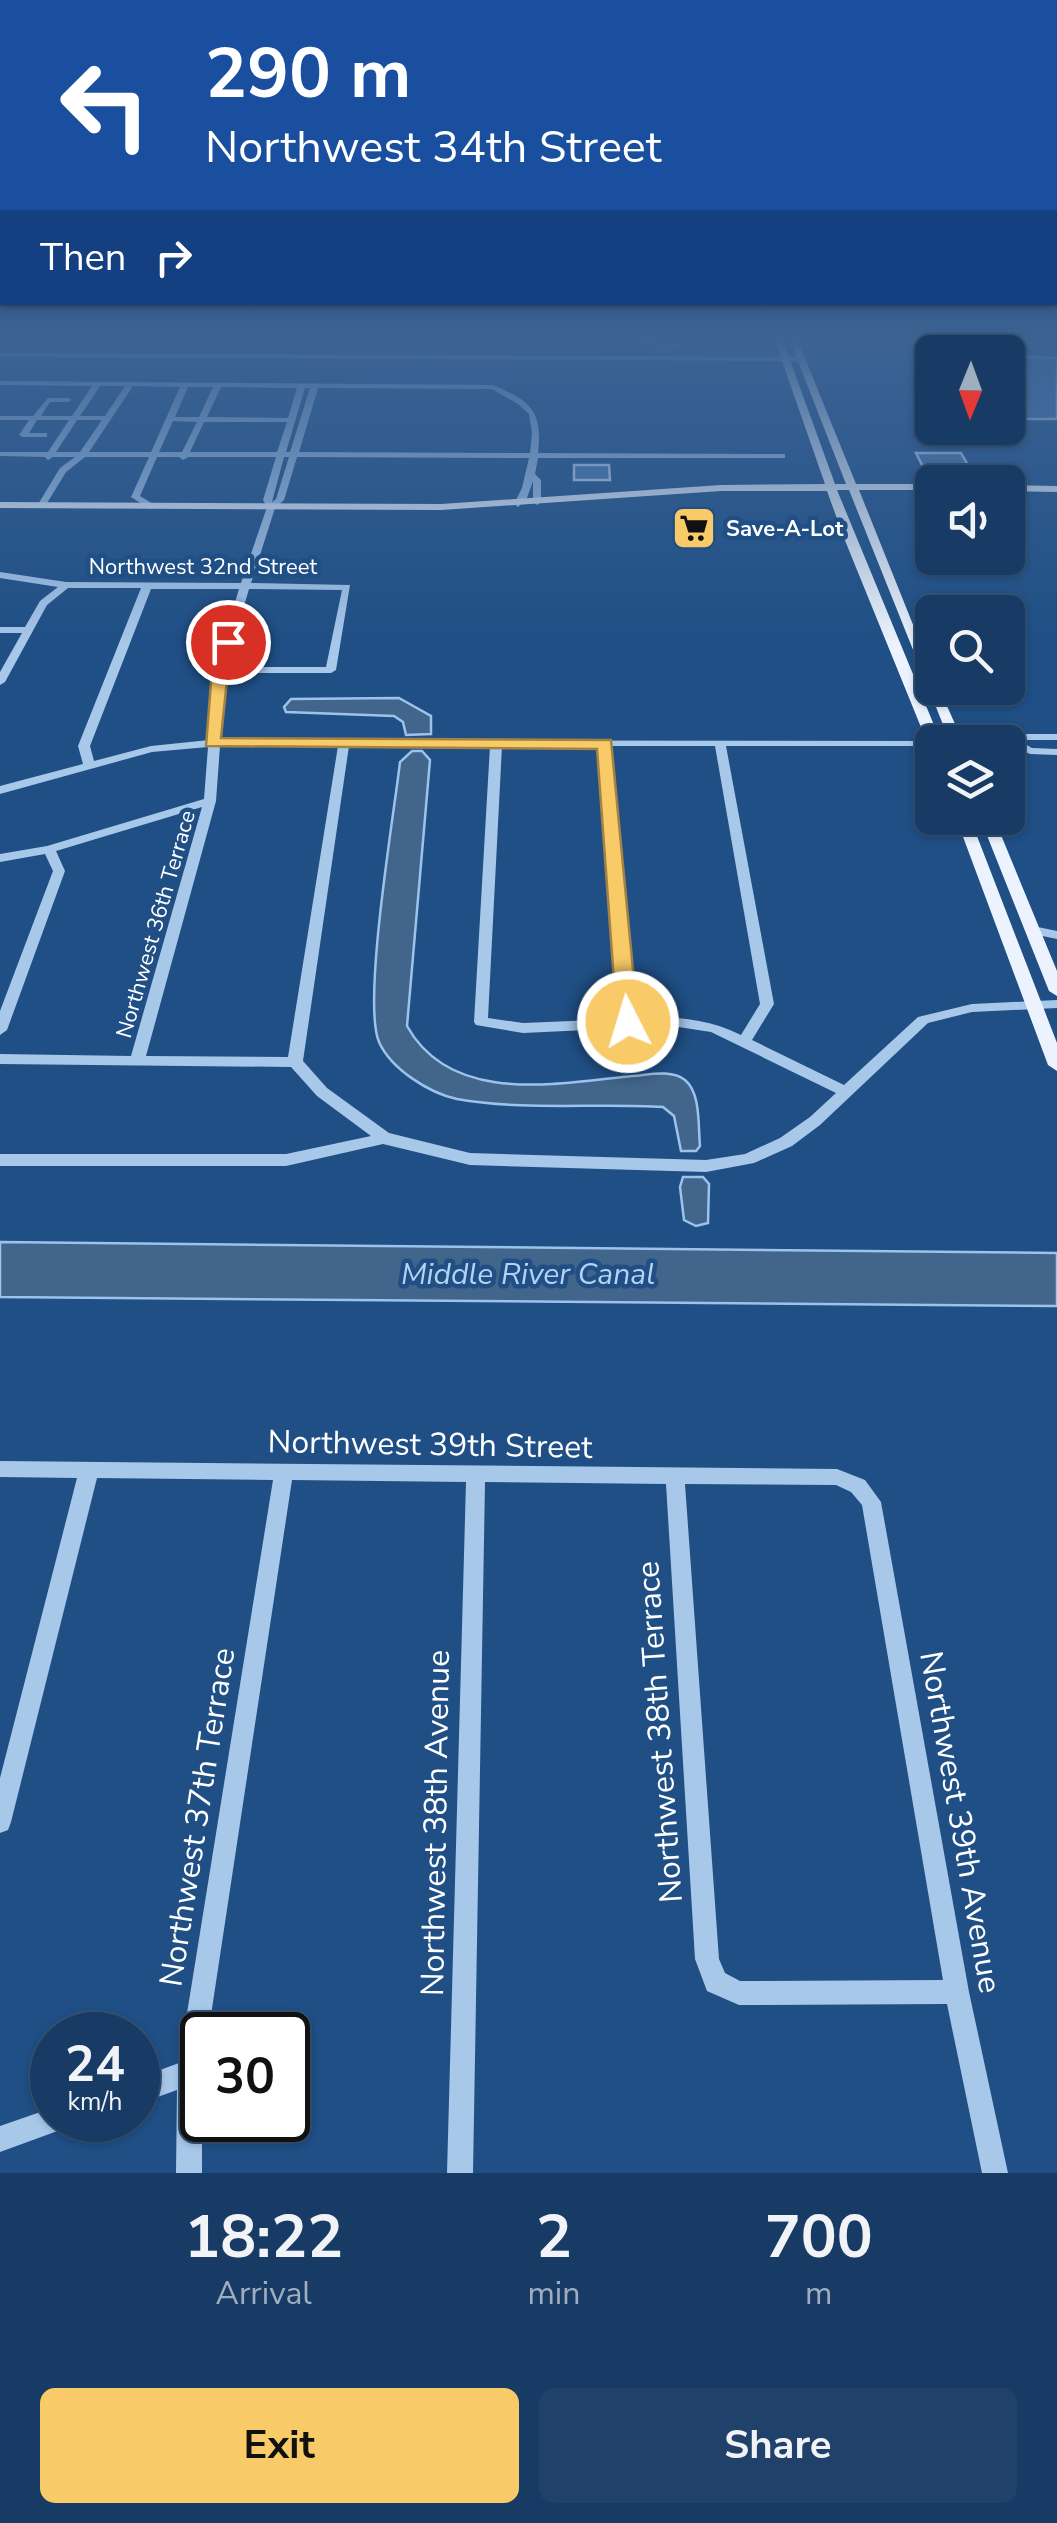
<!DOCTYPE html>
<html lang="en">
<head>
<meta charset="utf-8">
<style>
  body { margin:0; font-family:"Nunito Sans",sans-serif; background:#20426a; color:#f1f3f6; height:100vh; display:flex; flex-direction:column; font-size:38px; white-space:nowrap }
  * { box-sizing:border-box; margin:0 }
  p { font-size:32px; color:#9eadbf }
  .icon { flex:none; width:55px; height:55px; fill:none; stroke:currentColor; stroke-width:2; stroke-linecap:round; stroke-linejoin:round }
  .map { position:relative; height:2173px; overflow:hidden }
  .panel { display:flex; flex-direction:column; background:#173b64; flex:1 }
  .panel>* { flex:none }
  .guide { position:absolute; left:0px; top:0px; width:1058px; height:305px; box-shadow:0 2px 8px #0004,0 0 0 2px #365578; background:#1a4fa0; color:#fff; overflow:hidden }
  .needle { width:65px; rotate:181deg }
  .buttons { position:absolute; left:915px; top:335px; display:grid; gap:20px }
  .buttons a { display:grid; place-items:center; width:110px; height:110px; border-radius:15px; background:#173b64; box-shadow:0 2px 8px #0004,0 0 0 2px #365578; font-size:50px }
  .speed { position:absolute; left:30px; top:2012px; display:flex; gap:20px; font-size:50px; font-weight:700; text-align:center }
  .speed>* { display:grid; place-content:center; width:130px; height:130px; border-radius:50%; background:#173b64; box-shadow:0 2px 8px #0004,0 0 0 2px #365578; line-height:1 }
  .speed small { font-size:25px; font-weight:400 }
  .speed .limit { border:5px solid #111; border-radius:15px; background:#fff; color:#111 }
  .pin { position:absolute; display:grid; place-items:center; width:85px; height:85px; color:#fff; margin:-42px; border:5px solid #fff; border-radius:50%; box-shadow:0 2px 10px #0007 }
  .me { position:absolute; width:110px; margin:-55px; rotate:355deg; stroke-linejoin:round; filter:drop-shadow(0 0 8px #0008) }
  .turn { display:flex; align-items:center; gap:35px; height:210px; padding:0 40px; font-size:45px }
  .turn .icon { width:130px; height:130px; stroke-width:2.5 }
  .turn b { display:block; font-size:70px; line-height:85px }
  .then { display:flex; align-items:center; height:95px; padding:0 40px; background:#0003; gap:20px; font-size:38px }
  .eta { display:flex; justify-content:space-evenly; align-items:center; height:170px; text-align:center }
  .eta b { font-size:60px; font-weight:700; line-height:70px }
  .cta { display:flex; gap:20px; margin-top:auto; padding:20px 40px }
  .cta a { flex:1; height:115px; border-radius:15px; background:#f8ca68; color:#111; font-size:40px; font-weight:700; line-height:115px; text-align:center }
  .cta a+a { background:#20426a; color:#f1f3f6 }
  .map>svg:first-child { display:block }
</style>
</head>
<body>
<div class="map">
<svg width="1057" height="2173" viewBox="0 0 1057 2173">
  <rect width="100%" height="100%" fill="#1f4f85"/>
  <!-- water -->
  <path fill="#42658b" stroke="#9cc3eb" stroke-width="2.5" d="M399 698 431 716V734L406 735 403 722 394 716 286 712 284 707 291 699Z
    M412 751H422L430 760 407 1026C451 1105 555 1084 632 1076 648 1075 671 1069 685 1080 701 1093 698 1126 700 1146L696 1151H681L674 1116 663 1107C595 1103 524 1111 457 1099 429 1093 391 1069 379 1042 362 1002 394 815 400 762Z
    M683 1177H703L709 1184 708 1223 696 1226 684 1220 680 1187Z
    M0 1242 1057 1253V1306L0 1297Z"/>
  <!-- building -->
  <path fill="#4c7bb0" stroke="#cce1f7" stroke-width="2.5" d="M1008 356 1057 358V419H1008Z
    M916 453H961L969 467H923Z
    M574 465H609L610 480H574Z"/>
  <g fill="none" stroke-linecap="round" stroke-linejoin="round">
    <!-- minor -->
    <path fill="#a8c8ea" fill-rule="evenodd" d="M601 341H647L684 345 680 347Z
      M0 353 801 357 805 359 801 361 0 357Z
      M0 381 493 385C530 401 543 410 538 453L785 454V458H538L535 474 541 480V502L537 505 533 502V481L527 498 518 507 514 504 522 488 529 458 297 457 284 500 275 508 251 583 350 585 336 670 331 673H225L220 740 936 741 937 742H932V746H726L774 1004 752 1040 844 1085 918 1017 972 1004 1057 1000V1008L972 1012 928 1023 820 1125 792 1146 754 1163 706 1172 470 1165 383 1144 286 1166H0V1154H286L371 1136 317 1096 291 1067 0 1064V1054L131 1056 202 807 56 851 65 871 7 1030 0 1035V1011L53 871 45 854 0 862V854L47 846 204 799 208 747 152 752 0 794V786L83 764 78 746 141 588H68L47 605 5 682 0 685V672L22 633H0V627H25L40 601 58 587 0 578V572L66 582 241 583 267 507 263 500 276 457H188L183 460 179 457H157L140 496 153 504 154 506 150 509 131 497 149 457H85L66 472 44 508H38L37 506 60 468 75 457H53L48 460 45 457 0 456V452H48L69 420H37L29 433H47V437H23L19 435 29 420H0V416H33L48 398H68L72 400 68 402H50L41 416H72L92 386 0 385ZM100 386H125L105 416H80ZM133 386 180 387 151 452H89ZM188 387H213L199 417H175ZM221 387 297 388 288 418 207 417ZM305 388H310L290 452H286ZM318 388 492 389 518 404 529 414 532 433 530 453 299 452ZM77 420H102L80 452H56ZM173 421 197 422 182 452H159ZM204 422H287L277 452H190ZM284 457H289L276 499 272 502ZM151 589H239L215 670 209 740 151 746 94 761 90 746ZM249 589 342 590 326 667H226ZM220 746H338L288 1057 146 1056 216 801ZM349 746H490L474 1022 476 1025 523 1033 672 1026 711 1032 836 1093 810 1117 780 1138 745 1154 706 1160 470 1153 389 1133 327 1088 303 1061ZM502 746H600L620 1019 523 1023 488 1018ZM611 746H715L760 1004 741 1035C706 1018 672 1016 634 1018Z
      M1022 734H1057V740H1025L1023 743 1032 748 1057 749V755L1030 754 1012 746V742Z
      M1033 926 1057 931V939L1028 933 1026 930Z
      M0 1461 837 1469 865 1480 881 1502 969 1992 1008 2173H982L947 2004 739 2005 707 1991 695 1959 666 1484 485 1482 473 2173H447L466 1482 292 1480 208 2035H202V2173H176L177 2090 138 2104V2078L179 2063 273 1480 97 1478 11 1822 8 1830 0 1833V1778L77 1478 0 1477ZM685 1484 836 1485 851 1492 862 1505 943 1980 740 1981 725 1973 719 1959Z
      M52 2108V2120H67L63 2129 0 2152V2126Z"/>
    <!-- major -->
    <path fill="#ecf3fe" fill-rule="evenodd" d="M775 341H783L835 484H846L790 341H798L856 484H932V490H859L932 672V688H939L963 742H950L849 490H837L941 742H932V746L927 742 844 538 827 491H721L441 510 0 508V502L441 504 721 485 825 484Z
      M1008 485 1057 486V492L1008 491Z
      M956 818H970L1057 1043V1071L1048 1065Z
      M980 818H994L1057 971V996L1049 991Z"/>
  </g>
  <!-- sky -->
  <linearGradient id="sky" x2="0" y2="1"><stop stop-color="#112b49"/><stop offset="0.53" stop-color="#3c6394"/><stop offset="1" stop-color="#3c6394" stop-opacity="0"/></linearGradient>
  <rect width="1057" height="645" fill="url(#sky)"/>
  <!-- route -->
  <path fill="#f8ca68" stroke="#a18344" stroke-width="2.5" d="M228 637 236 642 228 670 221 738 611 740 638 1022 635 1027H620L617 1022 597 749 206 746 212 670 221 642Z"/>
  <!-- icons -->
  <defs>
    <g id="supermarket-square" transform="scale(2.25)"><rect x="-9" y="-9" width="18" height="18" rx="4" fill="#f8ca68" stroke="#1f4f85"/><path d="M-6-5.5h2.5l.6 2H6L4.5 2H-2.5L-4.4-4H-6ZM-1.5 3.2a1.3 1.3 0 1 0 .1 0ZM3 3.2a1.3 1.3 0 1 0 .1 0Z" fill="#111"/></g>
  </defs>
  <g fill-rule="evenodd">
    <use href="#supermarket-square" x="694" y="528"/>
  </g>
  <g text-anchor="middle" stroke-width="9" stroke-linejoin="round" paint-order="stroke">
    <!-- far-poi labels -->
    <g font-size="22" font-weight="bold" fill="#fff" stroke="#1f4f85" text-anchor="start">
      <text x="726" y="536">Save-A-Lot</text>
    </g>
    <!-- far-street labels -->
    <g font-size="22" fill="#fff" stroke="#1f4f85">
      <text x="203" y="574">Northwest 32nd Street</text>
      <text transform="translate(155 924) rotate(-74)" y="8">Northwest 36th Terrace</text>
    </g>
    <!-- water labels -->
    <g font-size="30" font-style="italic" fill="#b4d2f1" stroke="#1f4f85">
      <text x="528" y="1284">Middle River Canal</text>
    </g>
    <!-- near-street labels -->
    <g font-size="32" fill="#fff" stroke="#1f4f85">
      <text transform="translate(430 1444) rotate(1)" y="11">Northwest 39th Street</text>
      <text transform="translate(659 1732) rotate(-94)" y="11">Northwest 38th Terrace</text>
      <text transform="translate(197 1817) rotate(-81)" y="11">Northwest 37th Terrace</text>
      <text transform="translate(961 1822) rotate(80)" y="11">Northwest 39th Avenue</text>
      <text transform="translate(435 1823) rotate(-89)" y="11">Northwest 38th Avenue</text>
    </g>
  </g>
</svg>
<div class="buttons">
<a><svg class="needle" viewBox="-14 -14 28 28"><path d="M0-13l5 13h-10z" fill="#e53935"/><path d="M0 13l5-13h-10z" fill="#9eadbf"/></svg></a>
<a><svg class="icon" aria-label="sound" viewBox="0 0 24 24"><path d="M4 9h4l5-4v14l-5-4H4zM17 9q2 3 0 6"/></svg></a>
<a><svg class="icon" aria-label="search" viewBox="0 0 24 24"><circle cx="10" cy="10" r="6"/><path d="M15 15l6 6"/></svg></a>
<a><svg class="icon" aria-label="layers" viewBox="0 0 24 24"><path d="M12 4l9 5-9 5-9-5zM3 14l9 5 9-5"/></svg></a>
</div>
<div class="speed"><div>24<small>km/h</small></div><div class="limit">30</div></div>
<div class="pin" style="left:228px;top:642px;background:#d93025"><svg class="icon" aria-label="arrive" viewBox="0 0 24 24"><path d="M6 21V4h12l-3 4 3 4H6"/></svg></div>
<svg class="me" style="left:628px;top:1022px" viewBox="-20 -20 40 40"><circle r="17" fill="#f8ca68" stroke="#fff" stroke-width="3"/><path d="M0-11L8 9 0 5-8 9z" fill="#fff"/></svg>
<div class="guide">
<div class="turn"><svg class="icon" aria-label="left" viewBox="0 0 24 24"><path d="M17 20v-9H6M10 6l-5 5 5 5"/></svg><div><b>290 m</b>Northwest 34th Street</div></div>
<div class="then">Then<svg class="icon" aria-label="right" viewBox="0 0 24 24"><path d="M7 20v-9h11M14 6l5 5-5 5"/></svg></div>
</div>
</div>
<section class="panel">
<div class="eta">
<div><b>18:22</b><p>Arrival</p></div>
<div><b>2</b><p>min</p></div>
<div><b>700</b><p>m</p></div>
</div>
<div class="cta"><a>Exit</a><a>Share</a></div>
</section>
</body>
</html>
